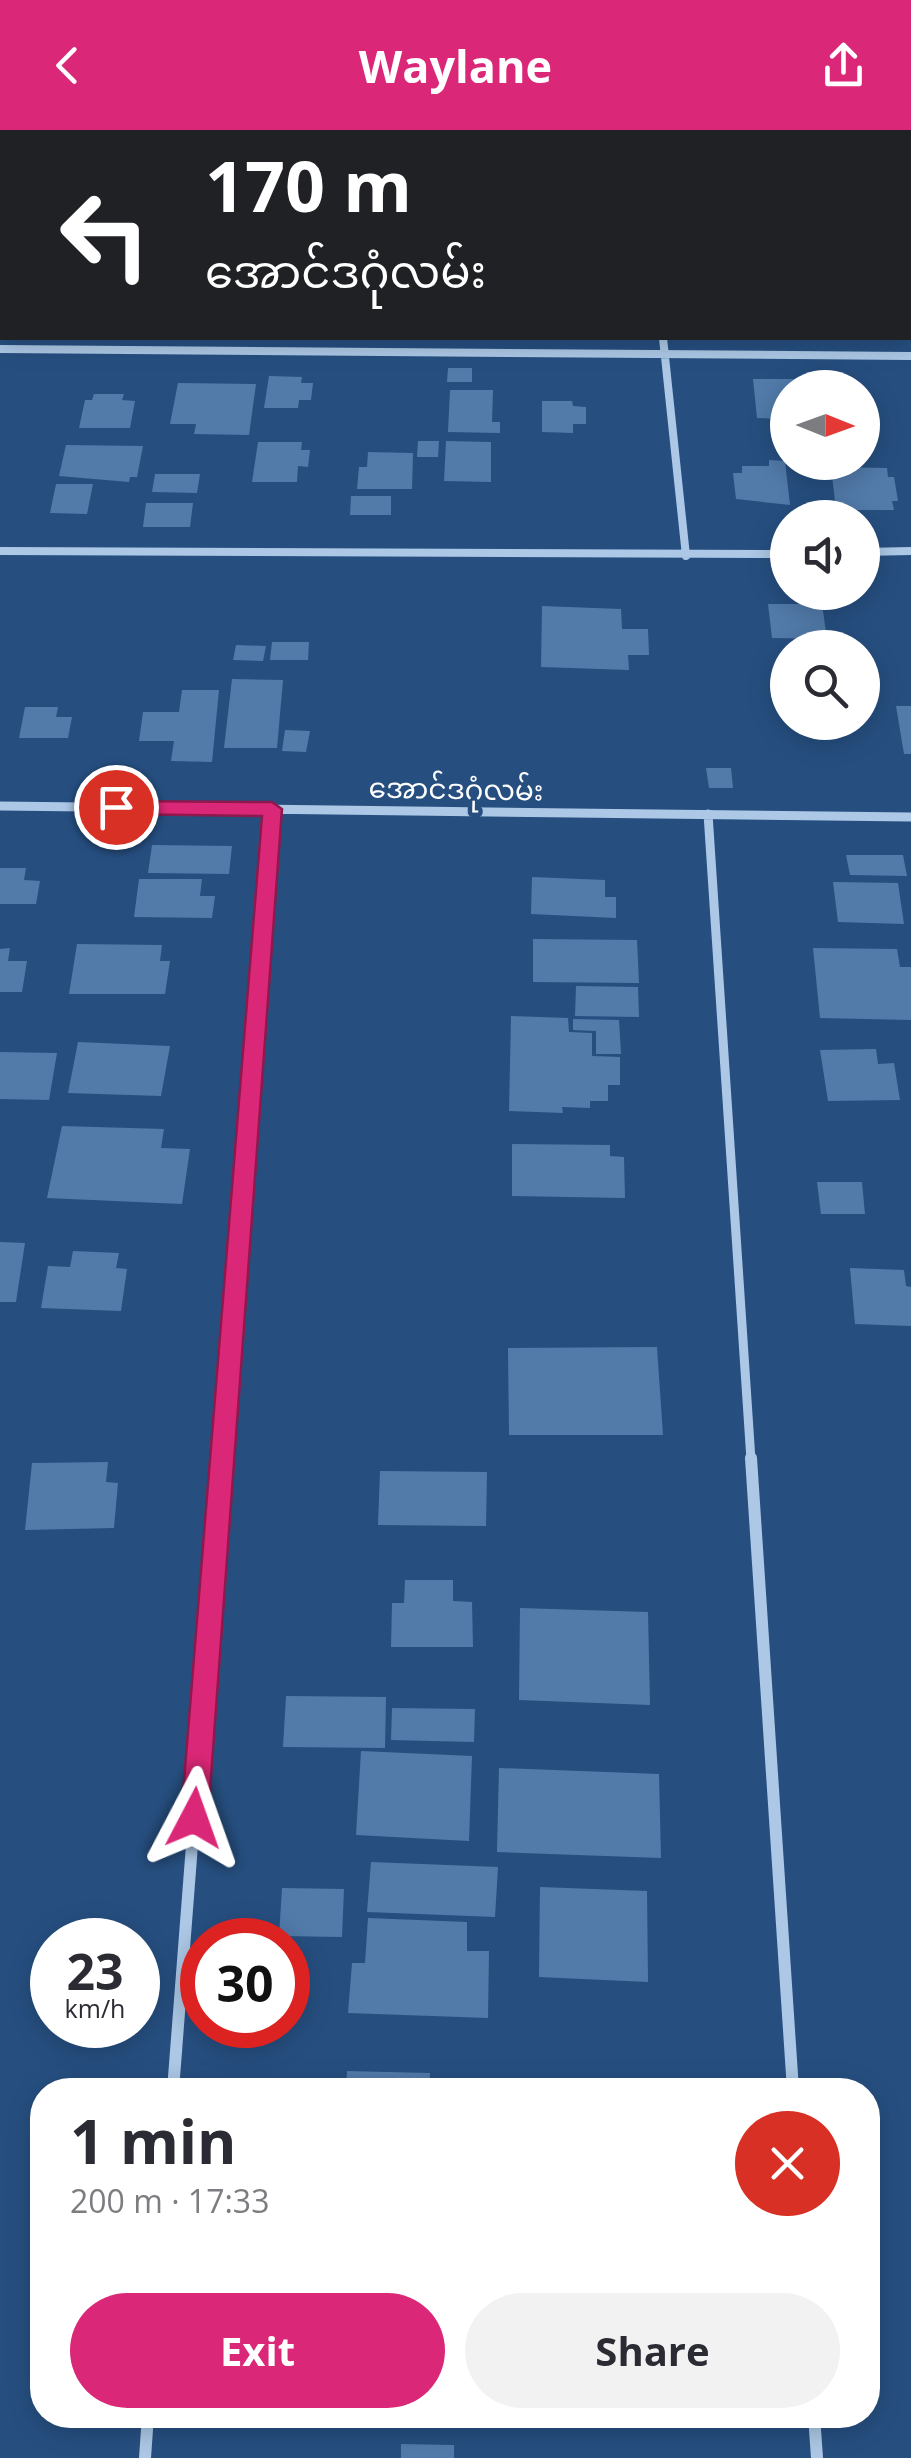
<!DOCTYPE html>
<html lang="en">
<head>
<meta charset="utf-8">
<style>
  body { margin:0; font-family:"Open Sans","Noto Sans Myanmar",sans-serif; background:#f2f2f3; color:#2b2b33; height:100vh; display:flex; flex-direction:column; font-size:38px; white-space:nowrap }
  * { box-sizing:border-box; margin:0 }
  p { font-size:32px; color:#7c7c81 }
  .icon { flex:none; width:55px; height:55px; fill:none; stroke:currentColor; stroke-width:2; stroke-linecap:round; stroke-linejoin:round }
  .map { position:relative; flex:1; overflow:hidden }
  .panel { position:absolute; left:30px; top:1948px; width:850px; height:350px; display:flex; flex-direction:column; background:#fff; border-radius:40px; box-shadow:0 5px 25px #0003 }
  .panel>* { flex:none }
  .guide { position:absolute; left:0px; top:0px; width:912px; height:210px; box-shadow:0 5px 25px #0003; background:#202124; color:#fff; overflow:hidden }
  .needle { width:65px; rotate:91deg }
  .controls { position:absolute; left:770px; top:240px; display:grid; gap:20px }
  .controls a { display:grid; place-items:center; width:110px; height:110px; border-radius:50%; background:#fff; box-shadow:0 5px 25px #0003; font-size:50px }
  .speed { position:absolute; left:30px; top:1788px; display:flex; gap:20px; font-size:50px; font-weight:700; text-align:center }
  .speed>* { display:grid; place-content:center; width:130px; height:130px; border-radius:50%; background:#fff; box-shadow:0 5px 25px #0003; line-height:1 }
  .speed small { font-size:25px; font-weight:400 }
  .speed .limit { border:15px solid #d22; background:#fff; color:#111 }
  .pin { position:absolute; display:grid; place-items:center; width:85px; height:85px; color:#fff; margin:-42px; border:5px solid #fff; border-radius:50%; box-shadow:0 2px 10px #0007 }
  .me { position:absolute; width:110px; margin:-55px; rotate:4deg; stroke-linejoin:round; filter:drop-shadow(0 0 8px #0008) }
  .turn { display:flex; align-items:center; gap:35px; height:210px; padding:0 40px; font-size:45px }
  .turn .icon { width:130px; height:130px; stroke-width:2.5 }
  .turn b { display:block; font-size:70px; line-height:85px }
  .round { display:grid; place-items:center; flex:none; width:105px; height:105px; border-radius:52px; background:#f2f2f3 }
  .overview { display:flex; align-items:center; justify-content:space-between; height:170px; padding:0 40px }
  h1 { font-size:60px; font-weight:700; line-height:75px }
  .primary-button { display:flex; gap:20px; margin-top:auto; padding:20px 40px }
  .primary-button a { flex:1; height:115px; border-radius:60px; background:#db2777; color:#fff; font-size:40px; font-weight:700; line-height:115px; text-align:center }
  .primary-button a+a { background:#f2f2f3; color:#2b2b33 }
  header { display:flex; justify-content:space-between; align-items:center; height:130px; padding:0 40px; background:#db2777; color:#fff; font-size:45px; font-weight:700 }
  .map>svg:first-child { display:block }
</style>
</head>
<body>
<header><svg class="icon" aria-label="back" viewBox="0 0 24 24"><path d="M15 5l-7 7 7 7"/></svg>Waylane<svg class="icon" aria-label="share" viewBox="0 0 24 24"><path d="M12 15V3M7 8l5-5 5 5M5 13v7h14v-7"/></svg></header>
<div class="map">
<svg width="911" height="2328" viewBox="0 0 911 2328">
  <rect width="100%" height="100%" fill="#264f80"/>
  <!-- building -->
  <path fill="#527baa" d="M448 238H472V252H447Z
    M269 246 302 247 301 253H313L311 270H299L298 278H264Z
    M753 249H798L799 258H788V289L757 288Z
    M178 253 256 254 249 305 194 304 196 294H170Z
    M450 260H493L492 292H500V303L448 302Z
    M94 264H124L122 270 135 271 130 298H79L85 270H92Z
    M542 271H572L573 276 586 277V294H573V303L542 302Z
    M418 311H439L438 327H417Z
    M446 311 491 312V352L444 351Z
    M258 312H302L301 320H310L308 337 298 336 297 352H252Z
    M66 315 143 316 137 347H130L129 352 59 346Z
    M368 322 413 323 412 359H357L359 337H367Z
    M769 330 785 331 790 375 736 369 733 343H742V336H769Z
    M831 337 887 338 888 347H894L898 371H892L894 380H836Z
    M155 344H200L197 363 152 362Z
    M56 354H93L87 384 50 383Z
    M351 366H391V385H350Z
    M146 373H193L190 397H143Z
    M768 474H822L827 509 772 508Z
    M542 476 621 479 622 499H648L649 525H628L629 540 541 537Z
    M272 512H309L308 530H270Z
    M236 515 266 516 263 531 233 530Z
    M232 549 283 550 277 618H224Z
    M182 560H219L212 632 171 631 174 611H139L143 582H179Z
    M896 576H911V624H904Z
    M25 577H58L56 587H72L68 608H19Z
    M285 600 310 601 306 622 282 621Z
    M706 638H731L733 658H709Z
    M152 715 232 716 229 744 148 743Z
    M846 725H903L907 746 850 745Z
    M0 738H26L24 750 40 751 36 774H0Z
    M532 747 605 750V767H616V788L531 784Z
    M139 749H202L200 766H215L212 788 134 787Z
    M833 752 898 753 904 794 838 792Z
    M533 809 637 810 639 853 533 852Z
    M77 814 162 815 160 831H170L165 864H69Z
    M10 818 8 831H27L22 862H0V819Z
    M813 818 897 819 900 837H911V890L820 888Z
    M576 856 638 857 639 887 575 886Z
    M511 886 568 888 569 902 592 903V926L620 927V955H608V971H590V978L562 977 563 983 509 981Z
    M573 889 619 890 621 924H596V901L573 900Z
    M78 912 170 916 161 966 68 963Z
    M876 919 878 934 894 933 900 970 828 971 820 920Z
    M0 922 57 923 49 970 0 969Z
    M62 996 164 999 161 1018 190 1019 182 1074 47 1068Z
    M512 1014 610 1015V1026L624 1027 625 1068 512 1066Z
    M817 1052H862L865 1084H821Z
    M0 1112 25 1113 16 1172H0Z
    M73 1121 119 1123 116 1138 127 1139 121 1181 41 1178 48 1136 70 1137Z
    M850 1138 904 1140 906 1156 911 1157V1196L855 1194Z
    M657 1217 663 1305H509L508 1218Z
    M108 1332 106 1352 118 1353 114 1398 25 1400 32 1333Z
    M380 1341 487 1342 486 1396 378 1395Z
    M405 1450H453V1471L472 1472 473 1517H391L392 1473H404Z
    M520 1478 648 1482 650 1575 519 1570Z
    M286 1566 386 1567 385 1618 283 1617Z
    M392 1578 475 1579 474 1612 391 1610Z
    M361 1621 472 1626 469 1711 356 1705Z
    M499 1638 659 1644 661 1728 497 1722Z
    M371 1732 498 1737 495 1787 367 1782Z
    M540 1757 647 1761 648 1852 539 1847Z
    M282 1758 344 1759 342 1807 279 1806Z
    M368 1788 467 1792V1821H489L488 1888 348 1883 352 1833H365Z
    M347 1941 430 1943 429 1960H346Z
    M401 2314 454 2315V2328H401Z"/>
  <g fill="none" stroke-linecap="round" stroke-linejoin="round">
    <!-- street-far2 -->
    <path stroke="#acc8e6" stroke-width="8" d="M663 208 686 426
      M0 219 911 226
      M0 421 788 424
      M862 422 911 421"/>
    <!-- street-far1 -->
    <path stroke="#acc8e6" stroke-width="9" d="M0 676 911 687
      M708 684 751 1330
      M222 1330 272 679"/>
    <!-- street -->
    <path stroke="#acc8e6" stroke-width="12" d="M751 1328 793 1960
      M173 1960 222 1328
      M814 2285 817 2328
      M145 2328 148 2285"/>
  </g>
  <!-- route -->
  <path fill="#db2777" stroke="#8e194d" stroke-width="2.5" d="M116 671 272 672 282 679 208 1688 204 1698 194 1702 185 1698 181 1688 262 686 116 684 107 677Z"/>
  <g text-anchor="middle" stroke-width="9" stroke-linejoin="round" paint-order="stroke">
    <!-- street labels -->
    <g font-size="28" fill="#fff" stroke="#264f80">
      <text transform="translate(456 659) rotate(1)" y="10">အောင်ဒဂုံလမ်း</text>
    </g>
  </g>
</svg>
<div class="controls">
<a><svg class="needle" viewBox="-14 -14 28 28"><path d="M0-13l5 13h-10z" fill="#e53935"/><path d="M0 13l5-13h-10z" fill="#7c7c81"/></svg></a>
<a><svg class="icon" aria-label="sound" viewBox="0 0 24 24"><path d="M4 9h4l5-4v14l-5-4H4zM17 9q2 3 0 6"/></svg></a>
<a><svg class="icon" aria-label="search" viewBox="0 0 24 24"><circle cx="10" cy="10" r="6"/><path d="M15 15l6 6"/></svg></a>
</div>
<div class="speed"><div>23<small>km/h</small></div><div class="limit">30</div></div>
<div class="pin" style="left:116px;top:677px;background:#d93025"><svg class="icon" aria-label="arrive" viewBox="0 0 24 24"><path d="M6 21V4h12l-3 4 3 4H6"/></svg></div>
<svg class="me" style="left:194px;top:1688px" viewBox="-20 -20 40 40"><path d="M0-17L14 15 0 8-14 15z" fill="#db2777" stroke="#fff" stroke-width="4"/></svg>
<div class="guide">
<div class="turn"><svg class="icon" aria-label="left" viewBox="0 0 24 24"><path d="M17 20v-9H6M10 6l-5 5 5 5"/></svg><div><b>170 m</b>အောင်ဒဂုံလမ်း</div></div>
</div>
<section class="panel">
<div class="overview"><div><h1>1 min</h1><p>200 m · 17:33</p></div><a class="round" style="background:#d93025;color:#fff"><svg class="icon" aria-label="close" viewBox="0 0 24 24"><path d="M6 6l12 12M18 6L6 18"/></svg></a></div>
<div class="primary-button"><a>Exit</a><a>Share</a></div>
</section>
</div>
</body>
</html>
